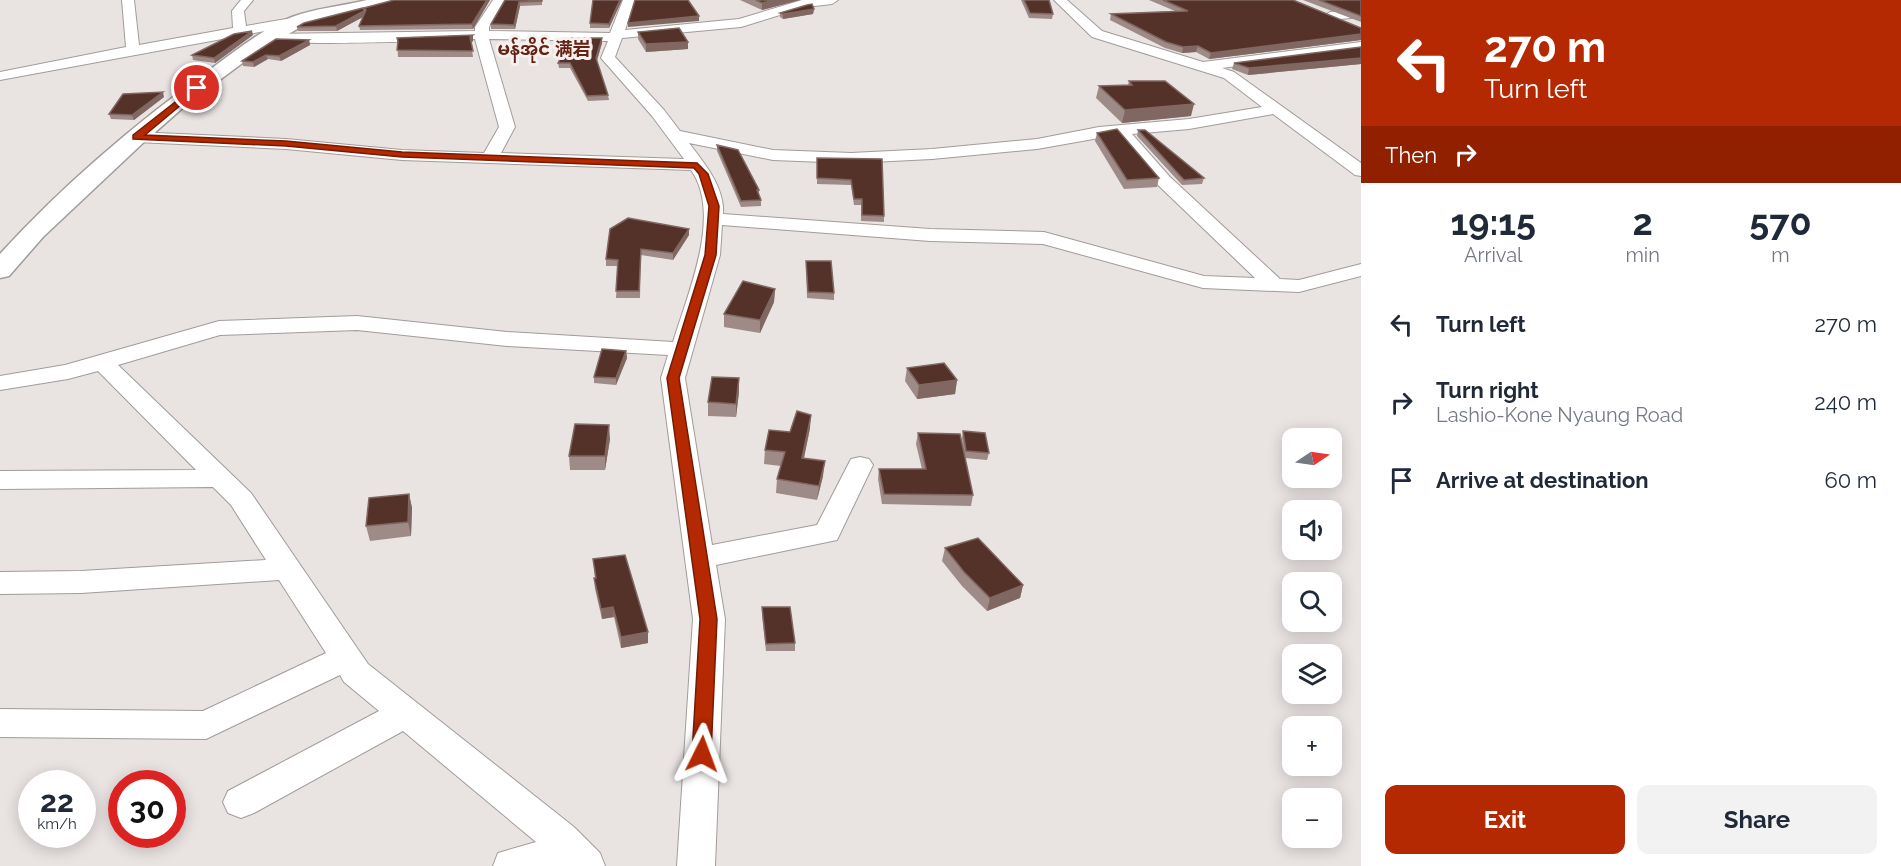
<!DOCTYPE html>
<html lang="en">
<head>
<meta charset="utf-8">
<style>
  body { margin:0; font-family:Raleway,"Noto Sans SC","Noto Sans Myanmar",sans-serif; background:#f2f2f3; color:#1f2937; height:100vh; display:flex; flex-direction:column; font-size:22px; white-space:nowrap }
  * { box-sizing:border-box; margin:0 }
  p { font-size:20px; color:#747a83 }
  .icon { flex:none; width:33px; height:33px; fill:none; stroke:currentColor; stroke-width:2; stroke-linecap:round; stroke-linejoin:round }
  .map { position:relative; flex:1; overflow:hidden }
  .drawer { display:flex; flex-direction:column; background:#fff; width:540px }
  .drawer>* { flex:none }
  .top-card { background:#b42901; color:#fff; overflow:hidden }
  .needle { width:39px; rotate:77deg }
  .fabs { position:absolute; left:1282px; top:428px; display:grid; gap:12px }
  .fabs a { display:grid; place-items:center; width:60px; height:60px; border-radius:12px; background:#fff; box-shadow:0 3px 15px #0003; font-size:30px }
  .speed { position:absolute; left:18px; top:770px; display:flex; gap:12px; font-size:30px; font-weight:700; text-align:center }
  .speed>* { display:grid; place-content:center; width:78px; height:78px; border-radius:50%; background:#fff; box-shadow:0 3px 15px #0003; line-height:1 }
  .speed small { font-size:15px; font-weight:400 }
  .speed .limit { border:9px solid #d22; background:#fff; color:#111 }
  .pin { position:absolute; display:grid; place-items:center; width:51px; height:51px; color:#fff; margin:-26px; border:3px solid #fff; border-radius:50%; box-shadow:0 2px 6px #0007 }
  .me { position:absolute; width:66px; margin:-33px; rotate:3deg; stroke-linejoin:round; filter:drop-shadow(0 0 4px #0008) }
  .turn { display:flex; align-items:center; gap:21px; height:126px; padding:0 24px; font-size:27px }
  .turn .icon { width:78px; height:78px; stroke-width:2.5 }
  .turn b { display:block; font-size:42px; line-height:51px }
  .then { display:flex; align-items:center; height:57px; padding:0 24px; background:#0003; gap:12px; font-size:22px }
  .eta { display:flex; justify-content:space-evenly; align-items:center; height:102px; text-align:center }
  .eta b { font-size:36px; font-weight:700; line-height:42px }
  .cta { display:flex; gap:12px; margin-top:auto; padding:12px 24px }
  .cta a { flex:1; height:69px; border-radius:12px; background:#b42901; color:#fff; font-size:24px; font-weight:700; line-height:69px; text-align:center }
  .cta a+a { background:#f2f2f3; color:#1f2937 }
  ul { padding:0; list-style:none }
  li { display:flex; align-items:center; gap:18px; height:78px; padding:0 24px }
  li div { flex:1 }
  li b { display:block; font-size:22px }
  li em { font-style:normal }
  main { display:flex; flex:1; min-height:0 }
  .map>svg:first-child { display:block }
</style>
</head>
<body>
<main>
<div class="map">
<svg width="1361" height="866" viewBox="0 0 1361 866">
  <rect width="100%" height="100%" fill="#e9e3e2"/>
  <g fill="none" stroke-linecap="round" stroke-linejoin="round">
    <!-- minor casing -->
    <g stroke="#a19c9a" stroke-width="2">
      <path id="minor" d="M122 0H134L139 45 233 28 232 11 241 0H253L244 11 246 26 292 18 298 22 292 26 0 80V72L126 47Z
        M493 0H505L489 27V31L610 33 623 0H635L625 30 739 19 802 0H838L832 4 806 7 741 27 622 38 615 57 664 110 680 131 773 150 851 153 932 149 1037 139 1099 127 1189 119 1262 107 1224 78 1092 37 1054 0H1067L1102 31 1203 62 1361 42V50L1222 68 1234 72 1361 163V176L1355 175 1273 114 1189 129 1132 134 1170 177 1280 279 1299 280 1361 264V276L1299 292 1203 288 1043 244 930 241 722 225 720 255 685 378 712 545 817 525 851 459 860 457 869 459 873 465 837 540 716 565 725 619 715 866H677L693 619 661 378 668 355 507 346 357 330 220 335 118 365 251 493 368 664 574 827 600 853 605 866H493L498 853 536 842 403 731 254 813 241 818 228 813 223 802 228 791 379 711 344 682 340 675 206 739 0 737V709L203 711 326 653 279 580 81 593 0 594V572L81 571 266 560 231 505 213 487 0 489V471L196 470 98 371 68 379 0 390V376L65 365 219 321 357 316 507 332 673 342C687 295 723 215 691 170L402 160 286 149 136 142 128 137 136 132 286 139 402 150 484 153 499 127 475 39C449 40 275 48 265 38L272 34 475 31V27ZM489 39 608 41 601 58 652 116 684 159 501 153 515 127ZM1116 135 1158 185 1255 278 1204 276 1044 232 930 229 723 214C725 187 704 163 689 143L773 160 851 163 932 159 1037 149Z
        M1361 9V17L1330 20 1324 16 1330 12Z"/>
    </g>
    <!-- major casing -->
    <g stroke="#a19c9a" stroke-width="3">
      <path id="major" d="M367 0H396L394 3 304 25 256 53 186 105 144 142 43 237 9 276 0 278V254C63 185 136 123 212 68 236 50 263 29 292 17 315 8 343 6 367 0Z"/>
    </g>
    <!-- minor -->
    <use href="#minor" fill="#fff" fill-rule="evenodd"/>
    <!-- major -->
    <use href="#major" fill="#fff" fill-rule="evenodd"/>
  </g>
  <!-- wall -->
  <path fill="#9e8a86" d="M490 0 473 29 360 30 359 26 364 16 337 31H298L297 27 364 11V14V8Z
    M505 0H545H542V5L520 6 515 29H491V24Z
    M622 0 609 28H590V23Z
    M740 0H800L762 10Z
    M1021 0H1049L1053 14 1052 19 1029 18Z
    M1149 0H1293L1361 28V40L1209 59 1196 52 1182 53 1165 48 1110 20 1111 14 1175 11Z
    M1303 0H1361V22Z
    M814 9 813 14 783 19 780 17V13Z
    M638 32 688 42V49L646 52 638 39Z
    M253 35 215 63 193 60 192 55Z
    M397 38 473 41 471 43 473 57H398Z
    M602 38V43L597 61 608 95 609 100 588 101 570 68H559L558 63Z
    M309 40 310 45 281 61 268 59 254 67 243 66 242 61Z
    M1361 47V64L1248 75 1232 69 1234 63Z
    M1129 81 1191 116 1122 123 1096 98 1099 86 1128 85Z
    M164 97 134 120 111 119 109 114Z
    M1138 130 1204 178 1202 184 1182 185 1137 136Z
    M1097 133 1159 178 1157 187 1124 189 1095 141Z
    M717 145 759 190V194L761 200V206L741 207 717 151Z
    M817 158 882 159 884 216V222L861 221V205H854L851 185 817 184Z
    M689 229V235L673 260 641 255 640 298H616L618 266H606V259Z
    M806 261 834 293V300L807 298Z
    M775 289 774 302 760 333 724 327V314Z
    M626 351 627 358 616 385 594 383V377Z
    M907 368 957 380 955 394 917 399 905 381Z
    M739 392 736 417 708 416V402Z
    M810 428 804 458 823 476 817 500 776 493 777 479 781 466 764 464 765 450 790 432Z
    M963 431 989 453 987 460 965 458 973 495 971 506 882 504 878 479 879 469H922L916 444 918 433 964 454 962 438Z
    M610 439 605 470H570L569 456Z
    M409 494 412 508 411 536 370 541 366 526Z
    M945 548 1023 585 1020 598 987 611 962 586 942 561Z
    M593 559 648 643 621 648 614 617 602 619 595 589 594 578H595Z
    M762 607 795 643V651H766L762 615Z"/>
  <!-- shaded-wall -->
  <path fill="#816761" d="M487 0H490L473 29 472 24Z
    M620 0H622L609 28V24Z
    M773 0H800L762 10V3Z
    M519 2 520 6 515 29 514 25Z
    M814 9 813 14 783 19V14Z
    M364 11 365 16 337 31 336 26Z
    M699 16V21L628 27V23Z
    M252 31 253 35 215 63 214 58Z
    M1361 34V40L1209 59 1211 53Z
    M473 35V41L471 43 470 37Z
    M602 38V43L596 63V58Z
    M309 40 310 45 281 61 279 56Z
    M688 42V49L646 52V44Z
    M1198 46 1196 52 1182 53 1183 47Z
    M266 55 268 59 254 67 253 62Z
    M1361 58V64L1248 75 1249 68Z
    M163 92 164 97 134 120 132 115Z
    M1194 104 1191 116 1122 123 1125 110Z
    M689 229V235L673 260V253Z
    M775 289 774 302 760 333V320Z
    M626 351 627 358 616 385V378Z
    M739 378V392L736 417V404Z
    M957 380 955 394 917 399 919 385Z
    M811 415 810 428 801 472 802 458Z
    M609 425 610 439 605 470V456Z
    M825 461 823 476 817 500 819 486Z
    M409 494 412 508 411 536 408 522Z
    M1023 585 1020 598 987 611 990 598Z
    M613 607 614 617 602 619 601 609Z
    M648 632V643L621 648V637Z"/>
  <!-- building -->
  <path fill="#54322a" stroke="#816761" stroke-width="1.5" d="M394 0H487L472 24 359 26 366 10 364 8Z
    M505 0H542V1L519 2 514 25 491 24Z
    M593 0H620L609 24 590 23Z
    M635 0H688L699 16 628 23Z
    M756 0H773L762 3Z
    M1024 0H1049L1053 14 1030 13Z
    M1163 0H1293L1361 28V34L1211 53 1198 46 1183 47 1166 42 1111 14 1188 11Z
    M1319 0H1361V16Z
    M812 4 814 9 783 14 780 13 807 5Z
    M363 8 364 11 336 26 297 27 304 23Z
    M679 28 688 42 646 44 638 32Z
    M252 31 214 58 192 55 234 34Z
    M473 35 470 37 473 51 397 50 398 41 397 38Z
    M572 38H602L596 58 608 95 587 96 570 63H558Z
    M276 39 309 40 279 56 266 55 253 62 242 61Z
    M1361 47V58L1249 68 1234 63Z
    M1129 81H1165L1194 104 1125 110 1099 86 1132 85Z
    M163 92 132 115 109 114 123 94Z
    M1117 129 1159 178 1127 180 1097 133Z
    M1138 130H1145L1204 178 1184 180Z
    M717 145 738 150 759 190H757L761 200 741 201Z
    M817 158 882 159 884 216 862 215V199H854L851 180 817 178Z
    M628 218 689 229 673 253 641 249 639 291H616L618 260 606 259 610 229Z
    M806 261H831L834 293 808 292Z
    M743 281 775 289 760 320 724 314Z
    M602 349 626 351 616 378 594 377Z
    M944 363 957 380 919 385 907 368Z
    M712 377 739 378 736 404 708 402Z
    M797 411 811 415 802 458 825 461 819 486 777 479 785 452 765 450 769 430 790 432Z
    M575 424 609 425 605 456H569Z
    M963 431 985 433 989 453 966 451Z
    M918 433 960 434 973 495 884 494 879 469H926Z
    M409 494 408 522 366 526 369 498Z
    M978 538 1023 585 990 598 964 572 945 548Z
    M625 555 648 632 621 637 613 607 601 609 594 578H596L593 559Z
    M762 607H790L795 643 766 644Z"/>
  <!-- route -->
  <path fill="#b42901" stroke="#751b01" stroke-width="1.5" d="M197 85 201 88 200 89 145 135 286 141 402 152 697 163 708 174 719 206 716 255 679 378 717 619 711 754 708 759 702 761 695 759 692 754 700 619 667 378 705 255 709 206 699 174 694 168 402 157 286 146 133 139V135Z"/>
  <g text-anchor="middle" stroke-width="6" stroke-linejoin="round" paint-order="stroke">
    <!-- far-quarter labels -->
    <g font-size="18" font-weight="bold" fill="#652213" stroke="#f6f0ef">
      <text x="544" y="55">မန်အိုင် 满岩</text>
    </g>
  </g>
</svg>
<div class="fabs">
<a><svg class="needle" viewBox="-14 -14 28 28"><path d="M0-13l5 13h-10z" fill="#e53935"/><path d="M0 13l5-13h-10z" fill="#747a83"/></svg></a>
<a><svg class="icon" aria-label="sound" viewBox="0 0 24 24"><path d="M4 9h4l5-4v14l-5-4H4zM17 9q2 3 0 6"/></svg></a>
<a><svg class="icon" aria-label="search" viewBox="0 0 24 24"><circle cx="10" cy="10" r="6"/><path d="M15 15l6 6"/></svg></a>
<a><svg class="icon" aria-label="layers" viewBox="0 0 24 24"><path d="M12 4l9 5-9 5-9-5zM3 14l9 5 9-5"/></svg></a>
<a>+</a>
<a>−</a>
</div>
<div class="speed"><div>22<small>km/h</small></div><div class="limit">30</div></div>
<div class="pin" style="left:197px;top:88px;background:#d93025"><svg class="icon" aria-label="arrive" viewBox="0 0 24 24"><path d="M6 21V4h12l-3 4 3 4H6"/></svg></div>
<svg class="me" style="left:702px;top:754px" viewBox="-20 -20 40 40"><path d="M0-17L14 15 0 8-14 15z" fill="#b42901" stroke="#fff" stroke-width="4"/></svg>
</div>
<section class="drawer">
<div class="top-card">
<div class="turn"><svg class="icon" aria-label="left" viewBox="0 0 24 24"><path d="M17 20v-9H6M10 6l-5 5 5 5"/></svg><div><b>270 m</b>Turn left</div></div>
<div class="then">Then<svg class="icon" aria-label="right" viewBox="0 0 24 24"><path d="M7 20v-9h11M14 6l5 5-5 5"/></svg></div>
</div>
<div class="eta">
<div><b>19:15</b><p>Arrival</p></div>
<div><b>2</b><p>min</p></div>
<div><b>570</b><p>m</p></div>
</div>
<ul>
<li><svg class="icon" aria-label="left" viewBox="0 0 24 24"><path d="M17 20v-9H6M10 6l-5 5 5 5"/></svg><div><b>Turn left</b></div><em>270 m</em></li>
<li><svg class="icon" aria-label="right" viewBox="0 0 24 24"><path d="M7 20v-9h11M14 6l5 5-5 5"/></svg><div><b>Turn right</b><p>Lashio-Kone Nyaung Road</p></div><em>240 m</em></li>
<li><svg class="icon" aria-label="arrive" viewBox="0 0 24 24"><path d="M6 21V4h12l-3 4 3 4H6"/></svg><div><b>Arrive at destination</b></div><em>60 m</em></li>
</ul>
<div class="cta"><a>Exit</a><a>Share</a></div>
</section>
</main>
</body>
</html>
